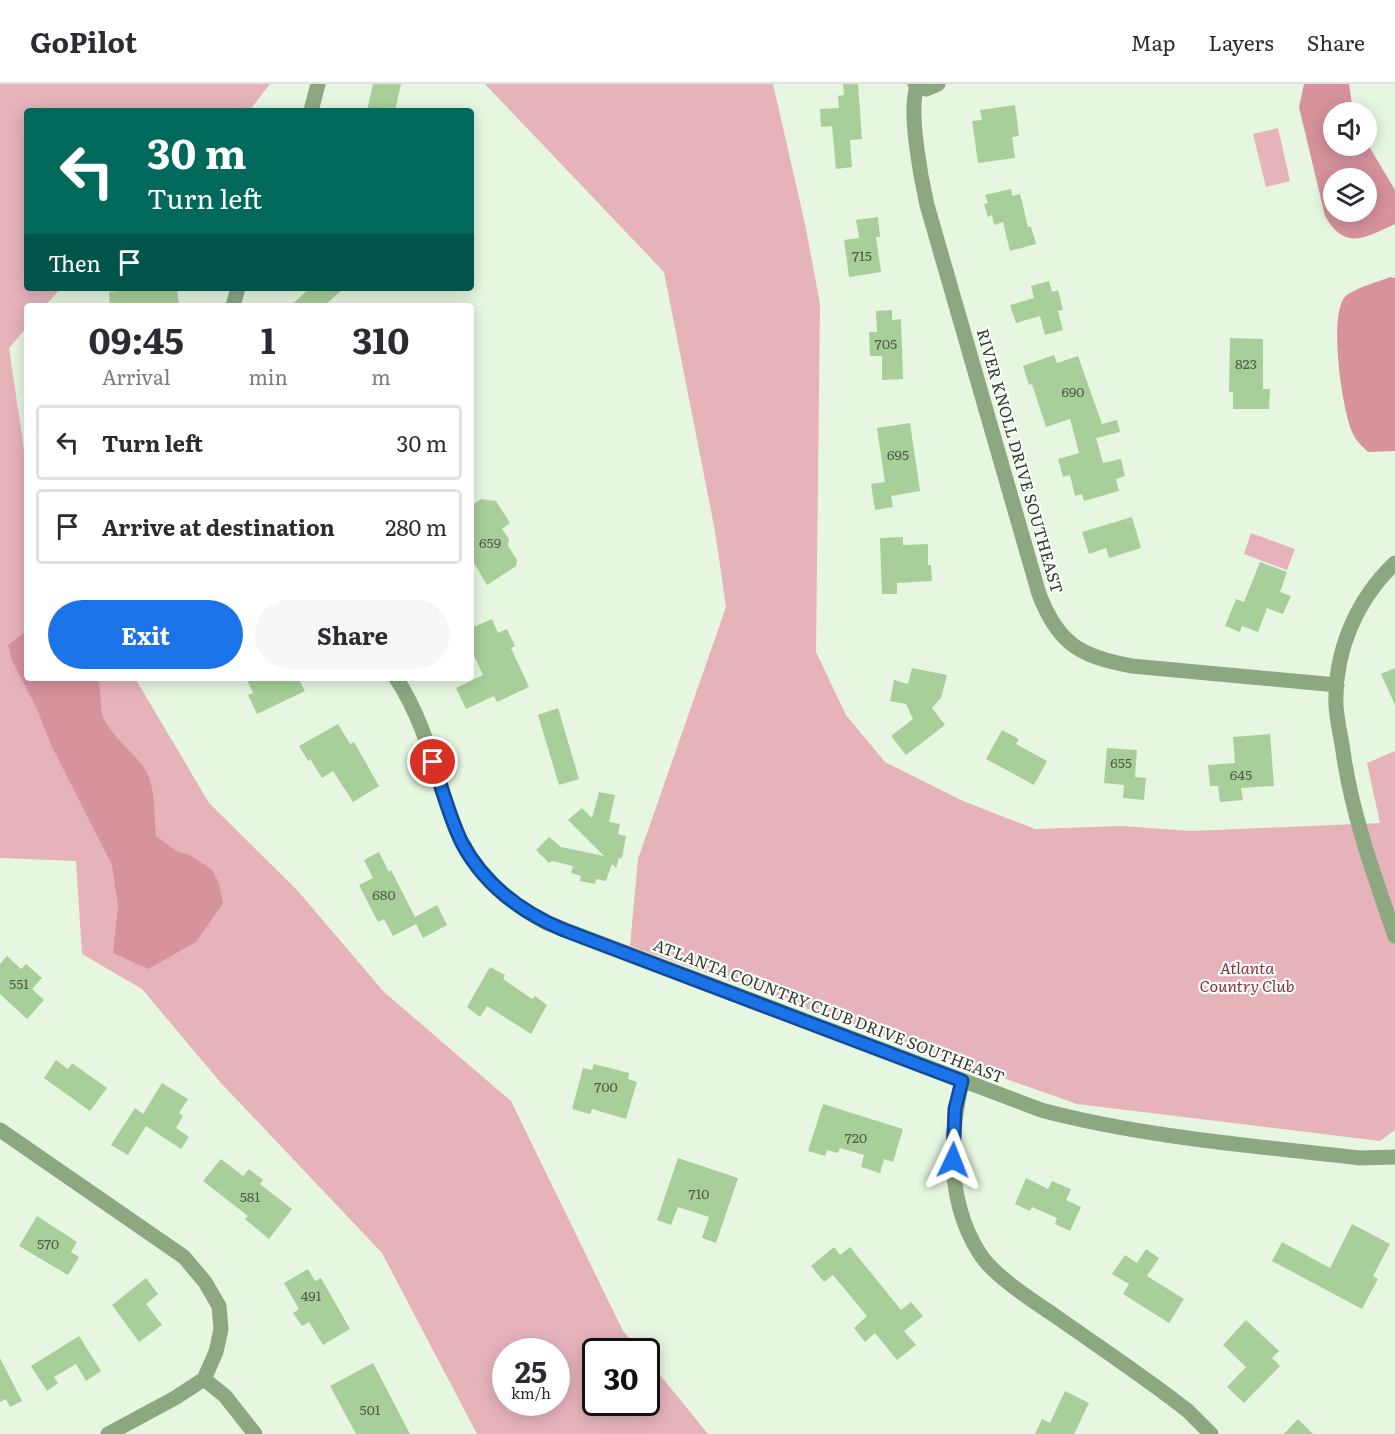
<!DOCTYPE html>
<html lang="en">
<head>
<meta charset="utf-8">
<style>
  body { margin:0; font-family:Literata,serif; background:#f7f7f7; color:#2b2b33; height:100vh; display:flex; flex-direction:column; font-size:22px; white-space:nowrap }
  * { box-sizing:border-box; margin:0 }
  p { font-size:20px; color:#7c7c81 }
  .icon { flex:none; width:33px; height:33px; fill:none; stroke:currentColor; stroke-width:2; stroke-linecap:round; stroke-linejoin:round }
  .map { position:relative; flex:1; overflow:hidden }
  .details { position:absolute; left:24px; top:219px; width:450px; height:378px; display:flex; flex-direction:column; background:#fff; border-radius:6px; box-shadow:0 3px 15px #0003 }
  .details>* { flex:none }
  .hud { position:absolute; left:24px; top:24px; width:450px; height:183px; border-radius:6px; box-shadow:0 3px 15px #0003; background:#00695c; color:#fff; overflow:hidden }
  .tools { position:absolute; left:1323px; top:18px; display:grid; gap:12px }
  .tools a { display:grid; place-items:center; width:54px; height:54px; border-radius:50%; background:#fff; box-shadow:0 3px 15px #0003; font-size:30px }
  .speed { position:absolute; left:492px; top:1254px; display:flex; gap:12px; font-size:30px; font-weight:700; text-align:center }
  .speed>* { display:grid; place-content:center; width:78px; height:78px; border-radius:50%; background:#fff; box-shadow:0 3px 15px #0003; line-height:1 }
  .speed small { font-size:15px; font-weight:400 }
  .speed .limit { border:3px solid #111; border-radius:9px; background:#fff; color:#111 }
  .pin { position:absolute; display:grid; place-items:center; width:51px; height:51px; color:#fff; margin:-26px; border:3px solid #fff; border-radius:50%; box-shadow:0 2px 6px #0007 }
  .me { position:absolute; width:66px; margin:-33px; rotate:2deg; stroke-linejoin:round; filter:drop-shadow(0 0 4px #0008) }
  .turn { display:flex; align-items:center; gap:21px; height:126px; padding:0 24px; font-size:27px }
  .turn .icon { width:78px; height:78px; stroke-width:2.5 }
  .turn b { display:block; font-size:42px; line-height:51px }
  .then { display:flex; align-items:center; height:57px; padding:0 24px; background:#0003; gap:12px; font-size:22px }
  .eta { display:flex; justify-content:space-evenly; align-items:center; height:102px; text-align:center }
  .eta b { font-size:36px; font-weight:700; line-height:42px }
  .button { display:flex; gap:12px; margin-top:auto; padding:12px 24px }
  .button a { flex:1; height:69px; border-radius:36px; background:#1a73e8; color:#fff; font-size:24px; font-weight:700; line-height:69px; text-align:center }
  .button a+a { background:#f7f7f7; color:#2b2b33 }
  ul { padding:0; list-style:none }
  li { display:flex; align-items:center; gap:18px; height:75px; margin:0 12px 9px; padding:0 12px; border:3px solid #e1e1e2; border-radius:6px }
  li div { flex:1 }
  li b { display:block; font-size:22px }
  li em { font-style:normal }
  header { display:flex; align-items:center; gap:36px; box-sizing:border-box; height:84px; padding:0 30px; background:#fff; border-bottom:2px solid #e1e1e2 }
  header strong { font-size:28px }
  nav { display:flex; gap:33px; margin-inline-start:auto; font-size:21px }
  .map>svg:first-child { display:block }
</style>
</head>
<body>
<header>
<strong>GoPilot</strong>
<nav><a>Map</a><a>Layers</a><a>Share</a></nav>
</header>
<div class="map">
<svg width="1395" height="1350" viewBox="0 0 1395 1350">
  <rect width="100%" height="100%" fill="#e6f6e0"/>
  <!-- green -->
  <path fill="#e6b3bb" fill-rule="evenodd" d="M0 0H270L249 27H27V204H61L45 222H27V243L9 264 27 386V594H135L209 719 297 806 384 908 511 1017 623 1247 640 1267 596 1268V1318H646L647 1275 708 1350H477L382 1169 221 999 142 905 82 870 76 777 0 774ZM506 1268H556V1318H506Z
    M485 0H773L805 140 820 220 816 568 846 631 885 678 963 717 1035 745 1122 742 1191 747 1380 739 1367 679 1395 667V1046L1380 1057 1077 1020 630 862 638 775 726 523 715 447 664 188Z
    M1278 44 1290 97 1266 103 1253 50Z
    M1251 449 1295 465 1287 486 1244 470Z"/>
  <!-- water -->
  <path fill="#d6929d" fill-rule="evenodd" d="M1304 0H1349L1353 28H1334V62H1366L1367 59 1395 106V140C1365 154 1345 167 1325 132L1299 23ZM1334 94H1366V128H1334Z
    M1390 193 1395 194V367L1368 368C1363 363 1356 357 1353 350 1342 328 1329 234 1344 214 1351 205 1378 198 1390 193Z
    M27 546V594H97C103 609 98 622 104 635 112 653 136 670 146 687 156 705 154 732 156 752L178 768 190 771 212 786 219 799 223 819 196 858 148 885 113 869 118 822 112 781 51 661 37 625 12 576 8 561Z"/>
  <!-- building -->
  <path fill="#a8cf9a" d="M373 0H401L395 27H367Z
    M843 0H858L862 55 850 56 852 83 836 85 832 42 821 43 820 25 839 24 838 12 844 11Z
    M1015 21 1019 52 1012 53 1015 74 978 79 972 37 982 36 980 26Z
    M1011 105 1012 112 1020 110 1028 143H1031L1036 160 1010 167 1003 138 994 141 992 131 988 133 984 120 988 119 985 111Z
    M878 133 880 153H876L881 188 849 193 844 156 859 154 856 136Z
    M1049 197 1052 208 1058 206 1063 226 1058 227 1063 246 1045 251 1040 232 1016 239 1010 221 1034 214 1031 202Z
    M142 204H177L179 222H110L109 208Z
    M310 204H344L324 222H290Z
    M892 226V236L901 235 903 295 882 296V272H870L869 248H877L876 227Z
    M1230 254 1263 255V305H1270L1269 325H1233V308H1229Z
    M1054 271 1057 279 1078 272 1102 340 1117 336 1120 348 1096 354 1103 379 1121 375 1125 392 1116 395 1119 407 1084 417 1082 410 1075 412 1070 391 1063 393 1058 375 1079 369 1070 335 1046 343 1032 300 1029 301 1023 282Z
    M910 339 920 407 891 412 893 423 875 426 871 400 885 398 877 344Z
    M481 415 496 417 510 439 502 445 509 455 508 462 517 476 516 482 487 501 473 477 474 468 471 464V422Z
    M1132 433 1141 464 1109 474 1106 464 1089 470 1082 448Z
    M903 453V461L928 460V481H931L932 497 897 499V510H882L880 454Z
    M1260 478 1287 488 1280 508 1291 512 1283 530 1267 524 1258 548 1242 542 1240 548 1225 542 1236 515 1244 518Z
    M492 535 498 549 507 545 515 562 511 564 529 603 497 618 494 612 466 625 456 604 483 591 471 565V544Z
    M912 584 947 591 941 614 932 624 945 641 906 671 891 652 913 635 906 620 890 617 894 596 908 600Z
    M1395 584V621L1381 590Z
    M246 594H298L305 607 257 630 248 611 253 609Z
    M558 624 579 695 559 701 538 631Z
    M338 640 350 660 354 658 379 702 353 718 333 687 322 694 310 675 308 677 299 662Z
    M1002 646 1019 655 1016 660 1047 677 1034 701 986 675Z
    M1270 650 1274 702 1241 704 1243 716 1220 718 1218 702H1210L1208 681 1235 679 1233 653Z
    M1107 664 1137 666 1135 693 1146 694 1144 716 1123 714 1124 701 1104 699Z
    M599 708 615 711 609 738 620 740 618 750 626 752 622 774H619L616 784 612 780 606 797 596 795 595 800 580 797 581 792 571 789 573 782 552 777 549 779 536 766 549 753 561 763 604 772 568 736 582 724 592 734Z
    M379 768 389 788 391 786 415 833 437 821 447 841 423 854 416 840 393 852 384 835 378 838 359 801 373 794 364 776Z
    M7 872 21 885 26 880 42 894 32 905 44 916 27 935 0 910V880Z
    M490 883 505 891 503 895 532 915 535 912 547 921 531 950 487 922 480 933 467 923Z
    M56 976 68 985 72 979 107 1004 90 1027 44 994Z
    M594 980 629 989 628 995 637 998 626 1035 592 1025 590 1030 572 1025 583 984 592 986Z
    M162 999 188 1015 179 1029 183 1032 176 1044 189 1053 181 1065 146 1042 128 1071 111 1061 135 1024 143 1030Z
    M823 1020 903 1045 893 1078 884 1075 880 1089 861 1083 864 1071 840 1064 838 1069 827 1066 825 1072 808 1067Z
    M678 1074 738 1094 716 1159 702 1154 709 1133 678 1123 671 1141 657 1136Z
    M221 1075 243 1092 249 1085 263 1096 260 1100 292 1125 269 1155 245 1135 248 1132 203 1097Z
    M1026 1094 1048 1105 1052 1097 1071 1105 1066 1116 1081 1123 1070 1147 1055 1140 1057 1134 1032 1123 1030 1127 1015 1120Z
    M37 1132 77 1158 71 1168 79 1173 68 1191 19 1162Z
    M1352 1140 1390 1160 1373 1192 1378 1195 1362 1225 1272 1177 1282 1158 1330 1184Z
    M834 1163 840 1171 850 1163 901 1226 911 1218 923 1232 904 1247 916 1261 897 1276 875 1249 865 1258 854 1244 867 1232 833 1191 824 1198 811 1182Z
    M1146 1165 1159 1174 1147 1192 1184 1215 1169 1239 1123 1210 1129 1200 1112 1190 1125 1171 1137 1179Z
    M308 1185 315 1197 321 1194 350 1245 323 1261 309 1238 302 1242 293 1229 299 1225 284 1199Z
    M146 1194 158 1210 146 1220 162 1241 139 1258 112 1221Z
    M1246 1236 1279 1267 1272 1274 1280 1282 1244 1319 1227 1303 1246 1283 1223 1261Z
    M79 1252 101 1287 86 1297 76 1280 54 1293 58 1299 47 1307 31 1282Z
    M0 1274 22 1317 10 1323 6 1315 0 1318Z
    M373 1279 410 1350H356L330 1302Z
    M1065 1307 1089 1319 1074 1350H1035L1042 1335 1050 1339Z
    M1298 1335 1313 1350H1284Z"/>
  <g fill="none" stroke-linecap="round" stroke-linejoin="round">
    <!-- street -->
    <path stroke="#8ba880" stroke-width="15" d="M915 0 926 5 938 0
      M917 3C908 26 921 95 927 121L1039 510C1058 560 1081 573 1132 582L1337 601
      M311 27 318 0
      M233 222 238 204
      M1395 479C1356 516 1334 568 1336 622 1337 637 1341 653 1343 667 1352 731 1374 791 1395 852
      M396 594C420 630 431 671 444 712 450 728 454 744 462 759 481 794 512 821 547 839L1041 1026C1142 1053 1256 1062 1360 1074L1395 1073
      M962 997C949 1054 947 1119 980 1170 993 1191 1033 1217 1054 1231 1099 1263 1145 1293 1188 1327L1211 1350
      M0 1046 184 1173 205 1198 219 1222 221 1245 216 1268 204 1295 175 1314 108 1350
      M204 1295 225 1312 255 1350"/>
  </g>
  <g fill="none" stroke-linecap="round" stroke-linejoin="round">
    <!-- route casing -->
    <g stroke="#114b97" stroke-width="15">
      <path id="route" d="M433 678C442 704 449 732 461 757 483 800 521 828 564 846L962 997 955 1025 953 1076"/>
    </g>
    <!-- route -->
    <use href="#route" stroke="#1a73e8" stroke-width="10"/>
  </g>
  <g text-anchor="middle" stroke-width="4.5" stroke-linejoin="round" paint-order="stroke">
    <!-- number labels -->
    <g font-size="14" fill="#505e4a">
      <text x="862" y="177">715</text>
      <text x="886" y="265">705</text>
      <text x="1246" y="285">823</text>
      <text x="1073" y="313">690</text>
      <text x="898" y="376">695</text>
      <text x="490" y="464">659</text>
      <text x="1121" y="684">655</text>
      <text x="1241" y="696">645</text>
      <text x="384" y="816">680</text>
      <text x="19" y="905">551</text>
      <text x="606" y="1008">700</text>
      <text x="856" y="1059">720</text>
      <text x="699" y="1115">710</text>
      <text x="250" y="1118">581</text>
      <text x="48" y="1165">570</text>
      <text x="311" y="1217">491</text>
      <text x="370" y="1331">501</text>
    </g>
    <!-- street labels -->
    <g font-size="16" fill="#323930" stroke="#fbfffa">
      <text transform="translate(1020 377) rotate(74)" y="6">RIVER KNOLL DRIVE SOUTHEAST</text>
      <text transform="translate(829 927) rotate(21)" y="6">ATLANTA COUNTRY CLUB DRIVE SOUTHEAST</text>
    </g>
    <!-- park labels -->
    <g font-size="16" font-style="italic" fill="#853447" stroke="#fbfffa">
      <text x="1247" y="890">Atlanta<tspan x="1247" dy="18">Country Club</tspan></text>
    </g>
  </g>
</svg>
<div class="tools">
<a><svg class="icon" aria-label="sound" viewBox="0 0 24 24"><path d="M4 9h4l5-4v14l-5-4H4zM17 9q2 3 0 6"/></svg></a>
<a><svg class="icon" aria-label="layers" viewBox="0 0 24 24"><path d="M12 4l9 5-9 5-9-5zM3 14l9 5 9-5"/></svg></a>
</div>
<div class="speed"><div>25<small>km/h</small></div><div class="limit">30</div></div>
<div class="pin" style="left:433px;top:678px;background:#d93025"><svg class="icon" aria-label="arrive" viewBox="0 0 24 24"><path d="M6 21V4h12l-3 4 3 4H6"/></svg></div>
<svg class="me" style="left:953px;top:1076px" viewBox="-20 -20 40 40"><path d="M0-17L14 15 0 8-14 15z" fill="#1a73e8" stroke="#fff" stroke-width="4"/></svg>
<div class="hud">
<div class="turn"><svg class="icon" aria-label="left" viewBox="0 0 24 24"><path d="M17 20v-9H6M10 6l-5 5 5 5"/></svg><div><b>30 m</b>Turn left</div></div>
<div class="then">Then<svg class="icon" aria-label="arrive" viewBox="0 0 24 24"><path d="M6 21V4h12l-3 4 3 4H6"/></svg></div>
</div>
<section class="details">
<div class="eta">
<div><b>09:45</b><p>Arrival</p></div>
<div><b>1</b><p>min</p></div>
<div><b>310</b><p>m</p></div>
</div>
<ul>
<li><svg class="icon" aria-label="left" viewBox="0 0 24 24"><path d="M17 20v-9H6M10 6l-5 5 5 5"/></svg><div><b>Turn left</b></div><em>30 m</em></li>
<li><svg class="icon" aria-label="arrive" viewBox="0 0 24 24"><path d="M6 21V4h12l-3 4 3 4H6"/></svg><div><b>Arrive at destination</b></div><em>280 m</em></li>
</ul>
<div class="button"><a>Exit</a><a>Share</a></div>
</section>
</div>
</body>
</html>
